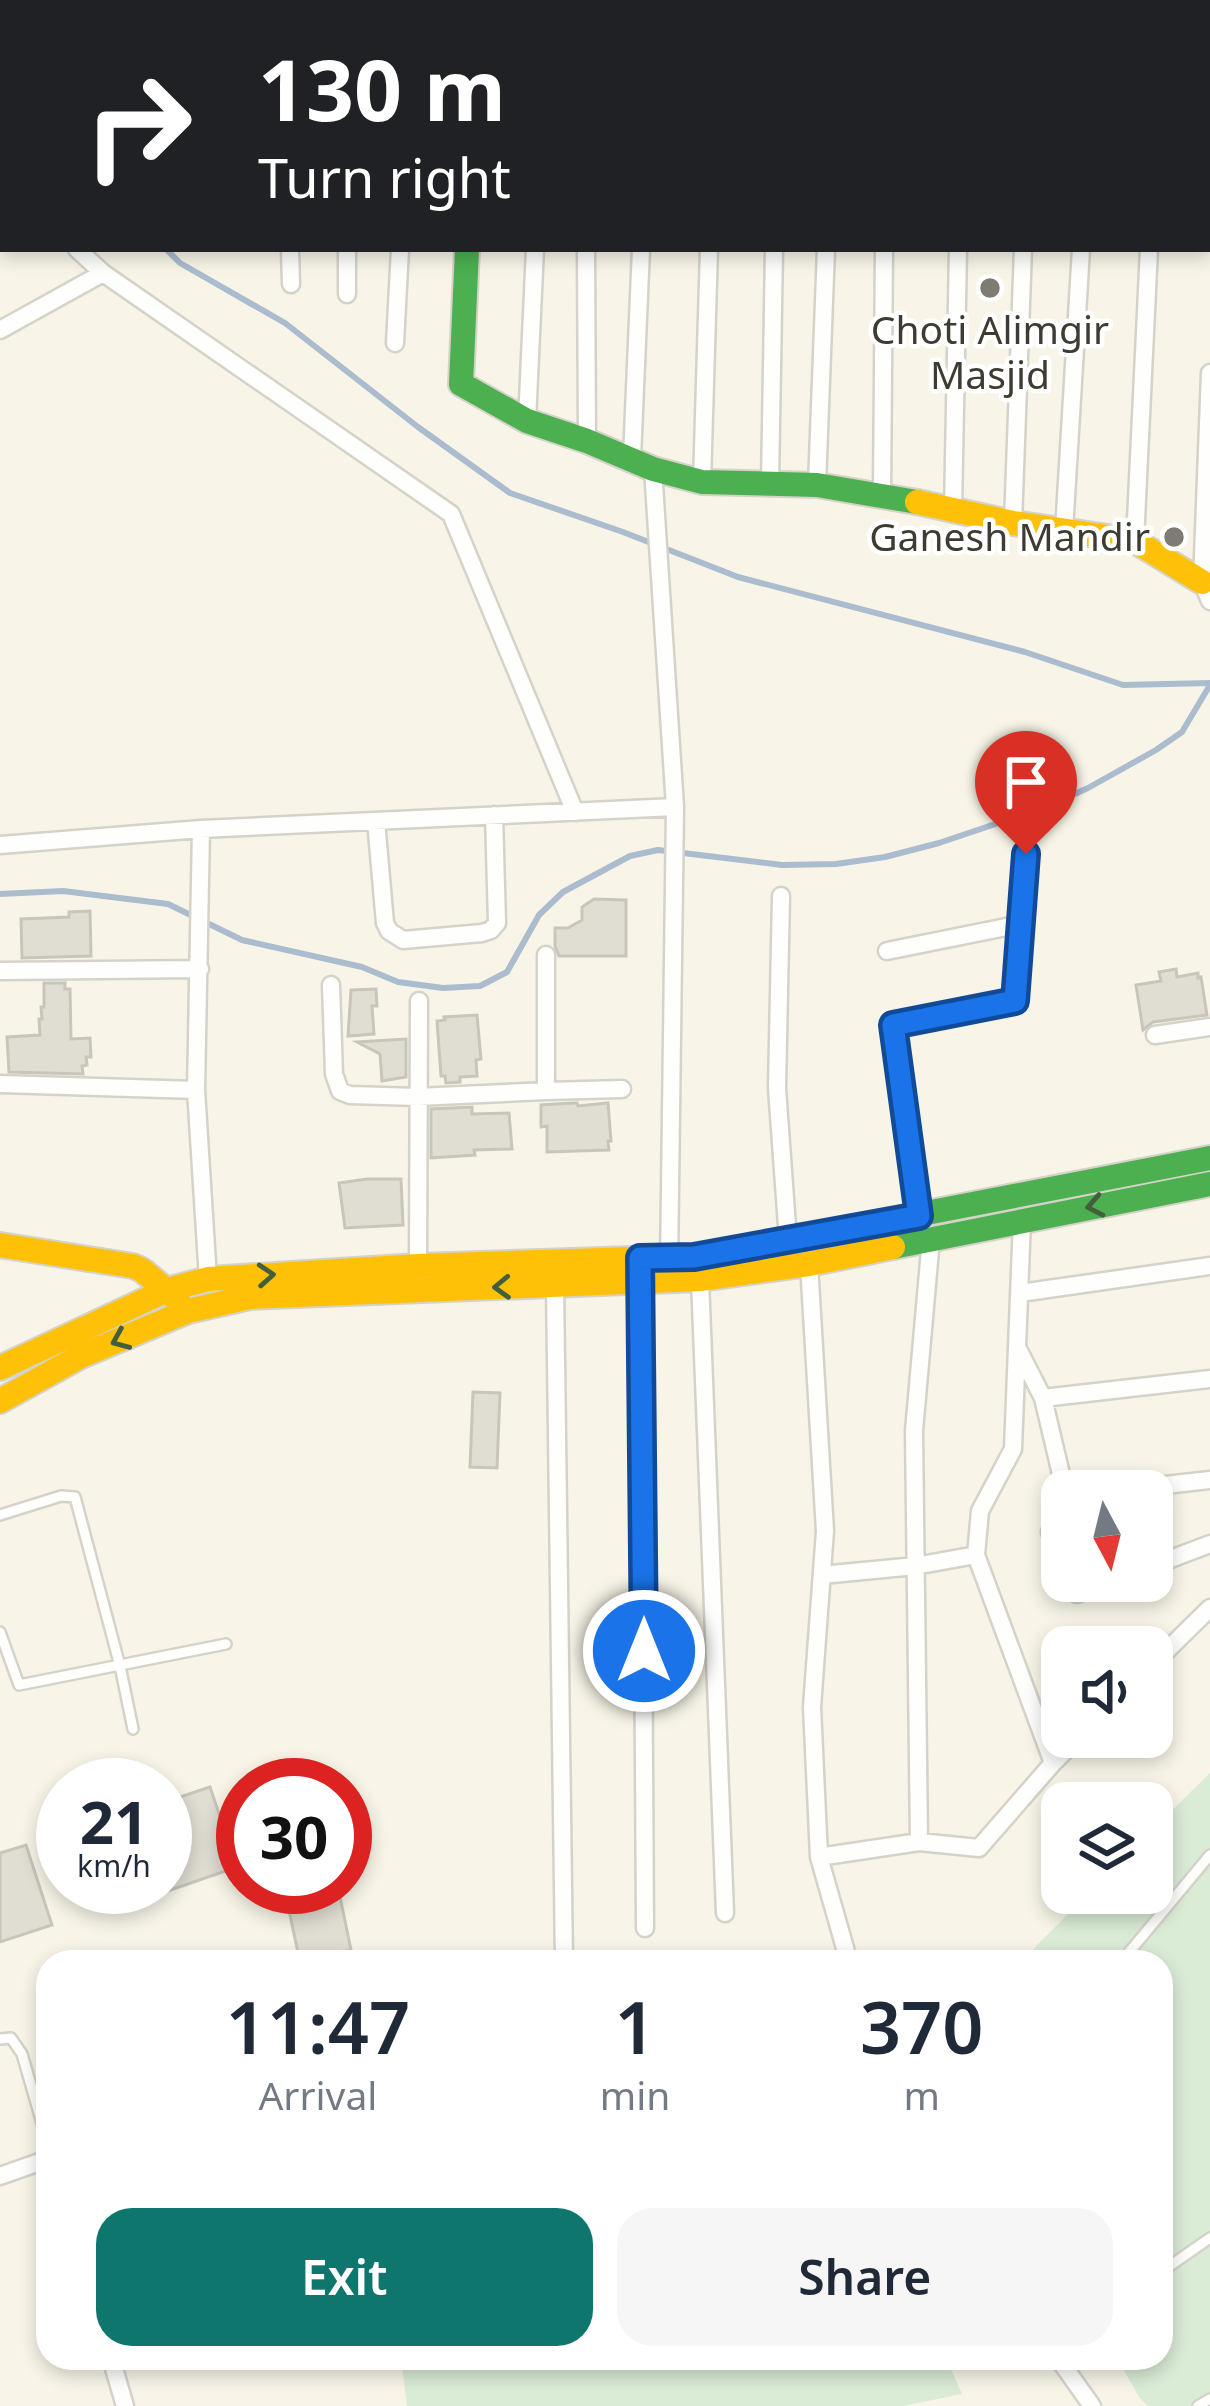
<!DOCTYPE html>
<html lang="en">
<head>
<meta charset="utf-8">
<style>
  body { margin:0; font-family:"Noto Sans",sans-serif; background:#f6f6f7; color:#1f2937; height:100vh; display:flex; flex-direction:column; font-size:45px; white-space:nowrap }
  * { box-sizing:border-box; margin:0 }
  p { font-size:39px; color:#747a83 }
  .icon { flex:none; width:66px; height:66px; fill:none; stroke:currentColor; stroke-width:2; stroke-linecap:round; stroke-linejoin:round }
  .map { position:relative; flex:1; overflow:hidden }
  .panel { position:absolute; left:36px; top:1950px; width:1137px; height:420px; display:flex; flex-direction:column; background:#fff; border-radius:36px; box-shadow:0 6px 18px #0003 }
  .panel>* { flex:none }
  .guide { position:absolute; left:0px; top:0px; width:1212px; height:252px; box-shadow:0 6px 18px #0003; background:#202124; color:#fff; overflow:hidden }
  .needle { width:78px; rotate:173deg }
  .buttons { position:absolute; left:1041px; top:1470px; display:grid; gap:24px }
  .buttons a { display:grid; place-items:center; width:132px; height:132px; border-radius:24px; background:#fff; box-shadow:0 6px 18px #0003; font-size:60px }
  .speed { position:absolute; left:36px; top:1758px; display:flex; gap:24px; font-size:60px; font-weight:700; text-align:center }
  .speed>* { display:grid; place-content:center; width:156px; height:156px; border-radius:50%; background:#fff; box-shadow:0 6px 18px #0003; line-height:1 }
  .speed small { font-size:30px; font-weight:400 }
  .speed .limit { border:18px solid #d22; background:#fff; color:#111 }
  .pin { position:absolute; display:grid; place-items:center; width:102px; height:102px; color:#fff; margin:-123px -51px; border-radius:50% 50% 50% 0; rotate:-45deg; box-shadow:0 0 12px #0007 }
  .pin .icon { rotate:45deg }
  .me { position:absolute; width:132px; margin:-66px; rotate:0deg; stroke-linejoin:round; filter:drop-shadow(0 0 9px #0008) }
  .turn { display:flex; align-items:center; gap:42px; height:252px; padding:0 60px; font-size:54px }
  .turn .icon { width:156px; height:156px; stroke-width:2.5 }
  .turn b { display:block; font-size:84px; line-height:102px }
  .eta { display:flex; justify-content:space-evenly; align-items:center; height:204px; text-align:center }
  .eta b { font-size:72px; font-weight:600; line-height:84px }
  .primary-button { display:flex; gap:24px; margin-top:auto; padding:24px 60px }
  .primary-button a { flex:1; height:138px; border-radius:36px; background:#0f766e; color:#fff; font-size:48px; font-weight:600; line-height:138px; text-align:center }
  .primary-button a+a { background:#f6f6f7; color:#1f2937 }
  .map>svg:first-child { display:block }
</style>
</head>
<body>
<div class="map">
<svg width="1210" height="2406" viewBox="0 0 1210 2406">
  <rect width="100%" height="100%" fill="#f8f5e8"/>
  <!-- green -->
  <path fill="#daebd6" d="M1210 1773V2406H1148L1139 2397 1117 2358H1161V1962H1029L1035 1947 1089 1893H1152V1830Z
    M401 2358H946L962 2394 903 2406H407Z"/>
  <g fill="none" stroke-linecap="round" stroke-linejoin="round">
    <!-- stream -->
    <path stroke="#aabcce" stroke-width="6" d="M0 12 3 21
      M166 249 180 263 285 323 418 427 510 493 623 532 738 577 1025 652 1123 685 1210 683
      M0 894 63 891 168 904 242 940 362 967 398 982 443 988 480 986 507 972 539 915 563 892 630 856 658 850 782 865 836 864 885 857 939 843 1046 807 1088 788 1156 750 1182 732 1210 685"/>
  </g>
  <!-- building -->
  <path fill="#e0ded3" stroke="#c8c5bb" stroke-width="3" d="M594 899 626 900V956H559L555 946V928H568L582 920V907Z
    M90 911 91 956 22 958 21 919 69 917V912Z
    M1176 969 1177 977 1198 973V978L1201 977 1207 1015 1153 1022 1143 1030 1136 985 1161 981 1159 972Z
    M44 983H65V989H70L71 1039 90 1038 91 1057H86L87 1065 82 1066 83 1074 9 1072 7 1037 40 1035 39 1019H42L41 1007H44Z
    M376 989 377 1006H372L374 1034 348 1036 351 990Z
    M477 1015 481 1059 476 1060 477 1076 460 1077V1082L446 1083 445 1076H441L437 1021 445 1020 444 1017Z
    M406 1039V1077L382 1081 380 1054 357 1042Z
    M573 1103H577L578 1106 608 1103 611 1141H608L609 1150 547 1152V1126L541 1127V1105Z
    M472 1107V1114L509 1113 512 1149 474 1150 475 1155 431 1158V1109Z
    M367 1179H401L403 1225 345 1228 339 1183Z
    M473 1392 500 1393 497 1468 470 1467Z
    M210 1787 237 1867 165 1892V1802Z
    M26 1845 52 1925 0 1942V1853Z
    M284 1887H338L351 1950 329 1954 328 1958 300 1962Z"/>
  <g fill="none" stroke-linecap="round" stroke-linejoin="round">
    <!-- lane casing -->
    <g stroke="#d5d3c9" stroke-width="14">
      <path id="lane" d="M0 1515 61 1496 75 1497 120 1666 133 1729
        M0 1632 19 1685 226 1644
        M1121 1962 1210 1855
        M0 2039 11 2038 22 2054 48 2144
        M1161 2272 1210 2238
        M1198 2406 1210 2399"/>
    </g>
    <!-- street casing -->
    <g stroke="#d5d3c9" stroke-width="21">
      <path id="street" d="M55 0 56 3
        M134 0V3
        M215 0V3
        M426 0V3
        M481 0V3
        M585 0V3
        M646 0V3
        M712 0V3
        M282 3V0
        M351 3V0
        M542 3V0
        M778 3V0
        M834 3V0
        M892 3V0
        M964 3V0
        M1029 3V0
        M1090 3V0
        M1155 3V0
        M0 157 3 161
        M0 230H3
        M77 249 103 273 451 514 575 812
        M290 249 291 284
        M347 249V294
        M586 249 587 441
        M0 330 103 273
        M395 343 400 249
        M1210 373 1202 582 1210 601
        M527 421 535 249
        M632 458 641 249
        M653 469 675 807 669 1266
        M702 482 709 249
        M770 484 774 249
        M817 485 826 249
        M882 494 884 249
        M953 512 958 249
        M1013 523 1023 249
        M1064 531 1081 249
        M1135 541 1149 249
        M376 821 385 923 389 931 403 940 482 933 491 930 497 923 494 815
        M201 829 196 1090 208 1279
        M0 845 201 829 675 807
        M781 896 777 1088 788 1240
        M887 951 1021 924
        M0 971 200 969
        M331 985 334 1074 340 1091 350 1095 417 1097 546 1091V955
        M1155 1035 1210 1027
        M0 1084 196 1090
        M546 1091 622 1089
        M919 1216 894 1025 1015 1001 1026 854
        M1022 1220 1013 1449 980 1511 976 1555 1053 1763
        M931 1239 914 1431 919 1842 979 1848 1053 1763 1079 1737
        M809 1264 825 1531 812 1707 819 1857 849 1962
        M418 1266 419 1001
        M641 1277 645 1928
        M700 1279 725 1913
        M555 1285 564 1962
        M1020 1293 1210 1266
        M1019 1351 1043 1398 1065 1491
        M1043 1398 1210 1379
        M1112 1491 1210 1480
        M1062 1506 1050 1532 1062 1560
        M1152 1566 1210 1544
        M822 1575 915 1566 976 1555
        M1071 1581 1077 1594 1112 1581
        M1152 1665 1210 1608
        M819 1857 919 1842
        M0 2176 48 2159
        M111 2358 125 2406
        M1058 2358 1092 2406"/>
    </g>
    <!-- fast casing -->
    <g stroke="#d5d3c9" stroke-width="28">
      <path id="fast" d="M1209 118H1210
        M467 249 461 384 527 421 587 441 653 469 702 482 817 485 917 502
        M818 1234 1210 1158
        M893 1247 1210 1184"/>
    </g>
    <!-- slow casing -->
    <g stroke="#d5d3c9" stroke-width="28">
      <path id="slow" d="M917 502 1013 523 1135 541 1202 582
        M0 1245 133 1266 142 1270 178 1300
        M0 1368 167 1290 208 1279 418 1266 694 1257 818 1234
        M0 1401 81 1356 188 1311 250 1297 700 1279 809 1264 893 1247"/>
    </g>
    <!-- jam casing -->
    <g stroke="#d5d3c9" stroke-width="28">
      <path id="jam" d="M0 116H3"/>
    </g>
    <!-- lane -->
    <use href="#lane" stroke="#fefefc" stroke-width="9"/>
    <!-- street -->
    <use href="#street" stroke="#fefefc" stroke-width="16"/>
    <!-- fast -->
    <use href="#fast" stroke="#4caf50" stroke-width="24"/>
    <!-- slow -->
    <use href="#slow" stroke="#ffc107" stroke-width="24"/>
    <!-- jam -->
    <use href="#jam" stroke="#c62828" stroke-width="24"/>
  </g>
  <!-- one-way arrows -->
  <defs><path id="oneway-chevron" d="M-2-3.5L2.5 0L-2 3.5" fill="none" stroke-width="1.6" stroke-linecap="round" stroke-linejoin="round" transform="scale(3)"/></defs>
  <g stroke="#425e3b">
    <use href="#oneway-chevron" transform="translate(1095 1206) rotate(169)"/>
    <use href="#oneway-chevron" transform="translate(266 1275) rotate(-4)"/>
    <use href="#oneway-chevron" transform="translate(502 1287) rotate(178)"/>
    <use href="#oneway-chevron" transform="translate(120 1340) rotate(157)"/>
  </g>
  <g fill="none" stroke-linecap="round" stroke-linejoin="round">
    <!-- route casing -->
    <g stroke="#114b97" stroke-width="30">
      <path id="route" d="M644 1651 640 1258 694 1257 919 1216 893 1025 1015 1001 1026 854"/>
    </g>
    <!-- route -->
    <use href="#route" stroke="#1a73e8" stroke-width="21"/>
  </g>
  <!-- markers -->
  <g fill="#7e7c72" stroke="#fff" stroke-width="4.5">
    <circle cx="990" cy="288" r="12"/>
    <circle cx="1174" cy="537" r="12"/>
  </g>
  <g text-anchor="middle" stroke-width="9" stroke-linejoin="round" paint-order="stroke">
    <!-- poi labels -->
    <g font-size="39" fill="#3d3b32" stroke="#fff">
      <text x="990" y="344">Choti Alimgir<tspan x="990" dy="45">Masjid</tspan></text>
      <text x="1150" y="551" text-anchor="end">Ganesh Mandir</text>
    </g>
  </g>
</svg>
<div class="buttons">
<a><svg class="needle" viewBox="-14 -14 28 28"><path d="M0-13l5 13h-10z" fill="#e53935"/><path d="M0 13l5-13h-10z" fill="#747a83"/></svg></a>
<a><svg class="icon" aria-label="sound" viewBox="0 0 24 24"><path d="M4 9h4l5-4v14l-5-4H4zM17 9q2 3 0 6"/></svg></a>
<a><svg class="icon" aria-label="layers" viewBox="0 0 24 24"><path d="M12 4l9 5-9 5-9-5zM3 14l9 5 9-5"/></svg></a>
</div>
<div class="speed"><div>21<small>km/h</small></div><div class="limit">30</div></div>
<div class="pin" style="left:1026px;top:854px;background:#d93025"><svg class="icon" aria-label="arrive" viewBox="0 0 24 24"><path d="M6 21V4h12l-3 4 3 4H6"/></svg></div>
<svg class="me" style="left:644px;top:1651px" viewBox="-20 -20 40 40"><circle r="17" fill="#1a73e8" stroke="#fff" stroke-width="3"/><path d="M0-11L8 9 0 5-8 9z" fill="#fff"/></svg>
<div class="guide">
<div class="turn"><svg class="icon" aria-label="right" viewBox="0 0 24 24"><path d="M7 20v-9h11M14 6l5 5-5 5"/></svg><div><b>130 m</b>Turn right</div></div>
</div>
<section class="panel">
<div class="eta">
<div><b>11:47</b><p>Arrival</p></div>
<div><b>1</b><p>min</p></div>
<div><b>370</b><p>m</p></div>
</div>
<div class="primary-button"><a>Exit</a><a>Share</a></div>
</section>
</div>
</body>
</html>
